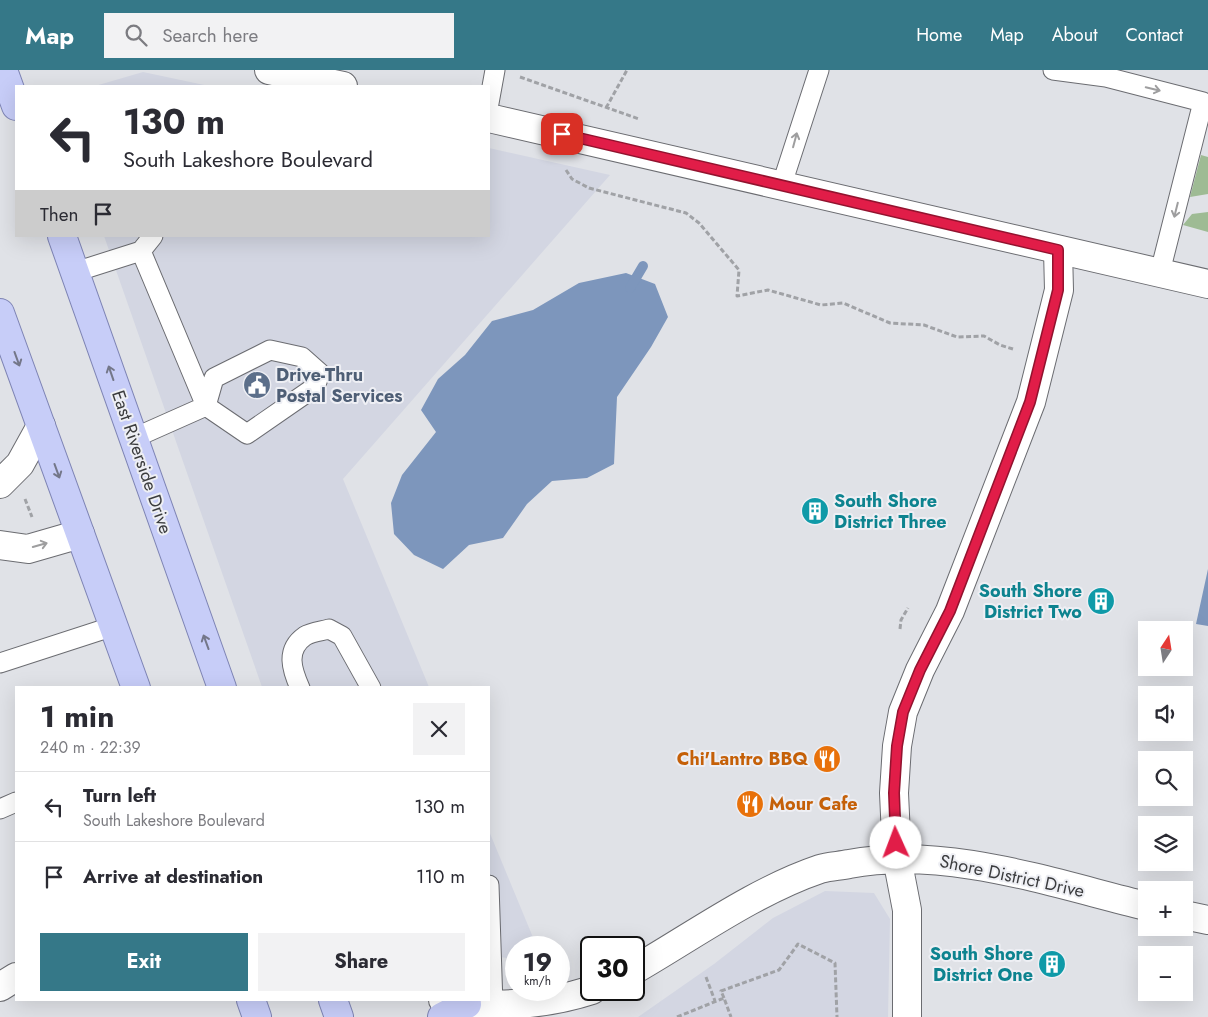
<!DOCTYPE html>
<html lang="en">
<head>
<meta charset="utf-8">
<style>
  body { margin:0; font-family:Jost,sans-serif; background:#f2f2f3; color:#2b2b33; height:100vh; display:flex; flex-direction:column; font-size:19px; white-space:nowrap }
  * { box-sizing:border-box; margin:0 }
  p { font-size:16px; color:#7c7c81 }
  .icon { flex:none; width:28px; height:28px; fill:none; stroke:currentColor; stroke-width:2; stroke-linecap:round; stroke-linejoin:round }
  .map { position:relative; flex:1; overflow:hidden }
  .details { position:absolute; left:15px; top:616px; width:475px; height:315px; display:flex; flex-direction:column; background:#fff; border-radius:0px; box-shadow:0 5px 20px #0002 }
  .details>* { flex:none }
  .banner { position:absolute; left:15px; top:15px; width:475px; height:152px; border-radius:0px; box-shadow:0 5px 20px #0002; background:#fff; color:#2b2b33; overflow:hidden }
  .needle { width:32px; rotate:12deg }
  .controls { position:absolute; left:1138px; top:551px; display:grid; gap:10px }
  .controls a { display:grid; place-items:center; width:55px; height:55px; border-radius:0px; background:#fff; box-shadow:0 5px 20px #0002; font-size:25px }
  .speed { position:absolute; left:505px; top:866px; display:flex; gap:10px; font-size:25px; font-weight:700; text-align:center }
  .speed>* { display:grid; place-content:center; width:65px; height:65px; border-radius:50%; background:#fff; box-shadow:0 5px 20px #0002; line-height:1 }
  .speed small { font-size:12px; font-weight:400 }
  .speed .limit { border:2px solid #111; border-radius:8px; background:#fff; color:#111 }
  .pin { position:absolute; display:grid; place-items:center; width:42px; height:42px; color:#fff; margin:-21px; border-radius:10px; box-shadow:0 2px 8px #0006 }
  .me { position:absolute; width:55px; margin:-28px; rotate:358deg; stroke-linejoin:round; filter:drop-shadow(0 0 4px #0008) }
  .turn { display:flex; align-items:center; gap:18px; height:105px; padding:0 25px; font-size:22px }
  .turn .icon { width:65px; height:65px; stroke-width:2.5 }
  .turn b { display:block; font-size:35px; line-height:42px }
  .then { display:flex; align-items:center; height:48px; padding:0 25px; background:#0003; gap:10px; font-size:19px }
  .round { display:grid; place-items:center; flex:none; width:52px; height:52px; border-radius:0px; background:#f2f2f3 }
  .head { display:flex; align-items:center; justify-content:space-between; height:85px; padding:0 25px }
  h1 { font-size:30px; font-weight:700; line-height:38px }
  .primary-button { display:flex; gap:10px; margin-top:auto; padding:10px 25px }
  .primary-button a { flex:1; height:58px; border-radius:0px; background:#357888; color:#fff; font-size:20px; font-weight:700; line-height:58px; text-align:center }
  .primary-button a+a { background:#f2f2f3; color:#2b2b33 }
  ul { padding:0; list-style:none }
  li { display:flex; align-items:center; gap:15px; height:70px; padding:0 25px; border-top:1px solid #e1e1e2 }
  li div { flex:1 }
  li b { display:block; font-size:19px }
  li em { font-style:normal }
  header { display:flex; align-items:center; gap:30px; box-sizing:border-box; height:70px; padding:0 25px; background:#357888; color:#fff }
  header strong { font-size:24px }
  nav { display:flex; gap:28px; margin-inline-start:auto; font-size:18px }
  .search { width:350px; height:45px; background:#f2f2f3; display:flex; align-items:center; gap:12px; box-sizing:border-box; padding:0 18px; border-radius:0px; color:#7c7c81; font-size:19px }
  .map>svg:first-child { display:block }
</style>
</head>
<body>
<header>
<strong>Map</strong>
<div class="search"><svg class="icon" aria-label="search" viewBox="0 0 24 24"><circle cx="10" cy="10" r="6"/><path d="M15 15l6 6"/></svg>Search here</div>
<nav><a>Home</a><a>Map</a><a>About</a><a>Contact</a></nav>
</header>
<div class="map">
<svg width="1208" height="947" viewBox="0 0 1208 947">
  <rect width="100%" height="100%" fill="#e0e2e7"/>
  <!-- built -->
  <path fill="#d3d6e2" d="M143 2 209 16H95Z
    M489 78 610 105 343 409 429 617H262L104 166H489Z
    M489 761 537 877 516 878V889L489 886Z
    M825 821 874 823 890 849 888 947H638L714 894 773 848Z"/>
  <!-- forest -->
  <path fill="#9ebb94" d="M1201 85 1208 87V124L1190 127Z
    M1208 142V162L1183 155 1192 144Z"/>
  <!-- water -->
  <path fill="#7d96bc" d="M626 203 655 214 668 247 651 277 617 327 614 394 587 408 552 411 527 434 503 468 469 475 443 499 414 485 394 464 391 433 402 405 436 362 421 340 438 309 465 285 492 251 533 240 579 213Z
    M1208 499V556L1196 554Z"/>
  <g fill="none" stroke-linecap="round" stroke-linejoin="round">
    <!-- stream -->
    <path stroke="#7d96bc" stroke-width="10" d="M630 218 643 196"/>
    <!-- service casing -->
    <g stroke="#6b6c71" stroke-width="21">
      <path id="service" d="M1053 0 1106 7 1203 32 1160 202
        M489 33 495 0
        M782 114 819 0
        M141 181 206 336
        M75 202 141 181 153 166
        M134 368 206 336 247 364 315 317 320 303 302 287 270 280 214 308 206 336
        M0 593 114 556
        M300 618C292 600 285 580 305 566 311 562 322 561 329 559L342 566 371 618
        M0 739 16 732
        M489 815 493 935"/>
    </g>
    <!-- minor casing -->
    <g stroke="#6b6c71" stroke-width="30">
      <path id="minor" d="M0 414 20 394 41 356
        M0 475 28 479 80 464
        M1184 845 1208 850
        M634 900C693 866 755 821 820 799 829 796 840 796 849 794 947 776 1051 813 1146 836
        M443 930C494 938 543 936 592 920
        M907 947V840L897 788 894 723 897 676 903 642 920 600 950 541 1031 332 1059 220 1058 180"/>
    </g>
    <!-- tertiary casing -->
    <g stroke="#6b6c71" stroke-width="30">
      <path id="tertiary" d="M0 917 16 907"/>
    </g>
    <!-- secondary casing -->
    <g stroke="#6b6c71" stroke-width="30">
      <path id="secondary" d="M269 0 343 16
        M489 48 1208 214"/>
    </g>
    <!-- primary casing -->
    <g stroke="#7e84b4" stroke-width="30">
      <path id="primary" d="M3 0 16 36
        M62 166 222 618
        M0 243 136 618
        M251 930 257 947
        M333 930 339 947
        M442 947 467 934"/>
    </g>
    <!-- path -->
    <path stroke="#a0a2a6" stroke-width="3" stroke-dasharray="5 2.5" stroke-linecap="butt" d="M520 7 639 49
      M606 38 627 0
      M566 100 572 109 589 118 686 143 699 153 739 200 737 226 768 220 821 235 843 233 890 253 924 255 957 267 984 266 1000 275 1013 279
      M25 429 32 447
      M900 559 901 550 908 538
      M706 907 715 931
      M724 928 721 921 779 900 798 874 835 893 837 947
      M677 947 724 928 731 947"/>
    <!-- service -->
    <use href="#service" stroke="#fff" stroke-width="19"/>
    <!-- minor -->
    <use href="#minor" stroke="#fff" stroke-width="28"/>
    <!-- tertiary -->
    <use href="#tertiary" stroke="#fff" stroke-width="28"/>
    <!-- secondary -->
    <use href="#secondary" stroke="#fff" stroke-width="28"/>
    <!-- primary -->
    <use href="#primary" stroke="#c7cdf8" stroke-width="28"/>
  </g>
  <!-- one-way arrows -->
  <defs><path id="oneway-shaft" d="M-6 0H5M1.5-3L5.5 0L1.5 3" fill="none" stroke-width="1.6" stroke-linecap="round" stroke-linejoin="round" transform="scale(1.25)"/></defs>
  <g stroke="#9e9e9f">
    <use href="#oneway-shaft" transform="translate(1153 19) rotate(14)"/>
    <use href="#oneway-shaft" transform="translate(795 70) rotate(-75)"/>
    <use href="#oneway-shaft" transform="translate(1176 140) rotate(104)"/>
    <use href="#oneway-shaft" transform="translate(40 475) rotate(-16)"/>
  </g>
  <g stroke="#747789">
    <use href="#oneway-shaft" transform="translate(17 289) rotate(70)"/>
    <use href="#oneway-shaft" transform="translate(111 303) rotate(-109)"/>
    <use href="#oneway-shaft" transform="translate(57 401) rotate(70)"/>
    <use href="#oneway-shaft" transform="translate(206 572) rotate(-110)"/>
  </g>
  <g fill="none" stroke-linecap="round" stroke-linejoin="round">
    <!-- route casing -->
    <g stroke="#92132f" stroke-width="12">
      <path id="route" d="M562 64 1058 180V220L1030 332 950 541 920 600 903 642 897 676 894 723 896 773"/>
    </g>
    <!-- route -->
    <use href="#route" stroke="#e11d48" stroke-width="9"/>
  </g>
  <!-- icons -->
  <defs>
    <g id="civic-disc" transform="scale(1.4375)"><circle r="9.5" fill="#5c6f8a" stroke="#eeeff4"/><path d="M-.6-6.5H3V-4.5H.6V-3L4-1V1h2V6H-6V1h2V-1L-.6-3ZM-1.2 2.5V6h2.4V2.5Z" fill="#fff"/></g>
    <g id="building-disc" transform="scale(1.4375)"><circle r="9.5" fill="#0f9aa8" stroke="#eeeff4"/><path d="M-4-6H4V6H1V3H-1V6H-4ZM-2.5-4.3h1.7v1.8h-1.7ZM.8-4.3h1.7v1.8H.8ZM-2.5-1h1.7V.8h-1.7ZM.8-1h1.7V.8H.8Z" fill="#fff"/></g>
    <g id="restaurant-disc" transform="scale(1.4375)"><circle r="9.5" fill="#e8710a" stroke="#eeeff4"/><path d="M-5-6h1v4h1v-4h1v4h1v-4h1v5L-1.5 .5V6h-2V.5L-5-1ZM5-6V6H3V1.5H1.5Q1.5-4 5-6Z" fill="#fff"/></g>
  </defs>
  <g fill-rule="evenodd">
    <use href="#civic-disc" x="257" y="315"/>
    <use href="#building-disc" x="815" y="441"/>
    <use href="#building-disc" x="1101" y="531"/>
    <use href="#restaurant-disc" x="827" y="689"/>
    <use href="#restaurant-disc" x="750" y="734"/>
    <use href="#building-disc" x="1052" y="894"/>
  </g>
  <g text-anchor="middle" stroke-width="4" stroke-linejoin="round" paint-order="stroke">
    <!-- service labels -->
    <g font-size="18" font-weight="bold" fill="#4e5e75" stroke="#eeeff4" text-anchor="start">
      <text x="276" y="311">Drive-Thru<tspan x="276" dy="21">Postal Services</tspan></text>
    </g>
    <!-- street labels -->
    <g font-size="18" fill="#3c3d3f" stroke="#eeeff4">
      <text transform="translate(142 392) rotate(71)" y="6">East Riverside Drive</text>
      <text transform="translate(1012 806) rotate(12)" y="6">Shore District Drive</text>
    </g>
    <!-- culture labels -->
    <g font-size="18" font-weight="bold" fill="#0d838f" stroke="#eeeff4" text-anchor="end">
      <text x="834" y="437" text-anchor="start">South Shore<tspan x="834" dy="21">District Three</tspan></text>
      <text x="1082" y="527">South Shore<tspan x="1082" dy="21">District Two</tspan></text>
      <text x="1033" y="890">South Shore<tspan x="1033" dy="21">District One</tspan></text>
    </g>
    <!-- food labels -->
    <g font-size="18" font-weight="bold" fill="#c56008" stroke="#eeeff4" text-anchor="end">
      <text x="808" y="695">Chi'Lantro BBQ</text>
      <text x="769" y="740" text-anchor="start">Mour Cafe</text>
    </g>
  </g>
</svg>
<div class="controls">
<a><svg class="needle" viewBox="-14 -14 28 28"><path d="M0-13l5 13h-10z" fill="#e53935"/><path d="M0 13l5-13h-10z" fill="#7c7c81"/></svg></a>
<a><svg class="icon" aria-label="sound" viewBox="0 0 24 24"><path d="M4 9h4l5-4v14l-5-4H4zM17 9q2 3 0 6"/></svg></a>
<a><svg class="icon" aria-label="search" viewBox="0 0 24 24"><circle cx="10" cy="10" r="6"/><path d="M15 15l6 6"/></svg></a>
<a><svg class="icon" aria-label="layers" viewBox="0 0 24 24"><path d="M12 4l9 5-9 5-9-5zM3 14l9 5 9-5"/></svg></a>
<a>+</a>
<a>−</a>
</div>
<div class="speed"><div>19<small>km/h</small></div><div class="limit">30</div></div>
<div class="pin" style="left:562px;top:64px;background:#d93025"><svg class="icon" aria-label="arrive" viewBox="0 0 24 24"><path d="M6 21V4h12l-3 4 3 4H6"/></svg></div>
<svg class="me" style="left:896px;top:773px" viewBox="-20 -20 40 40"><circle r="19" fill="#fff"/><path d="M0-13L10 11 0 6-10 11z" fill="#e11d48"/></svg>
<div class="banner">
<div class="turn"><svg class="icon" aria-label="left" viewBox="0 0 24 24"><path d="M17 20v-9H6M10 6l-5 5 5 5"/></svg><div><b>130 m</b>South Lakeshore Boulevard</div></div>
<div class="then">Then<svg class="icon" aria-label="arrive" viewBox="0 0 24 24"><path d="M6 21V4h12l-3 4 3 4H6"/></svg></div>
</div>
<section class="details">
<div class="head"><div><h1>1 min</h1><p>240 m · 22:39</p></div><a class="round"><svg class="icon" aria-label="close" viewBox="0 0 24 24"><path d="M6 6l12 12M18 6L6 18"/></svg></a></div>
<ul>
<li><svg class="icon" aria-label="left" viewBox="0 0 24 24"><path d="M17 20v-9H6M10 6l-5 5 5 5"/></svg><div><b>Turn left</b><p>South Lakeshore Boulevard</p></div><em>130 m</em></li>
<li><svg class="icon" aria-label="arrive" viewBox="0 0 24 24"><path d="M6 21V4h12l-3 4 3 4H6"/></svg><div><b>Arrive at destination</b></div><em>110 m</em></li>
</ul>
<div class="primary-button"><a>Exit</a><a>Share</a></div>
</section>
</div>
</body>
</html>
